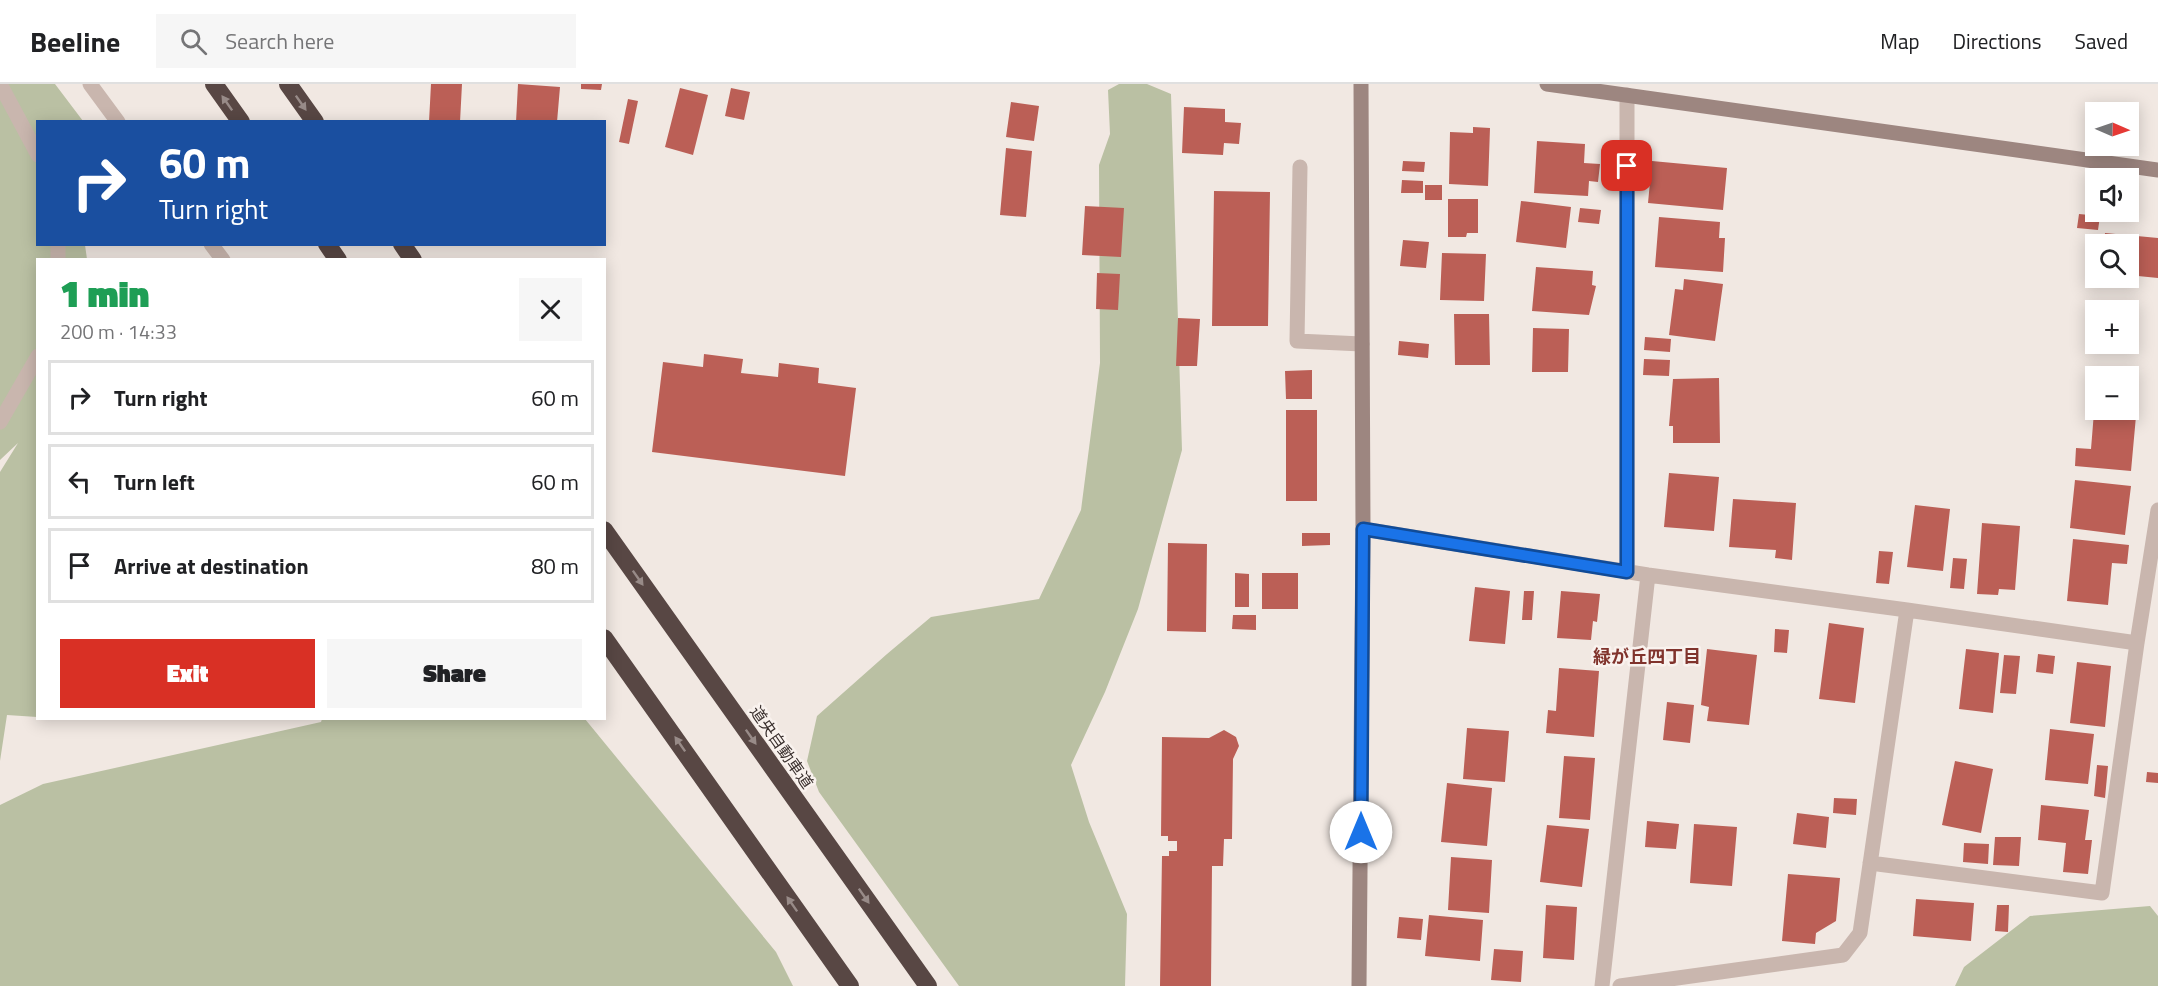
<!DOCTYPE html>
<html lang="en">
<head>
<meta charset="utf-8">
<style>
  body { margin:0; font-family:"Titillium Web","Noto Sans JP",sans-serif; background:#f6f6f6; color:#202124; height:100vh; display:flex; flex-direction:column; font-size:22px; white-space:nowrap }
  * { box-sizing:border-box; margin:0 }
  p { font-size:20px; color:#757577 }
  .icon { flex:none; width:33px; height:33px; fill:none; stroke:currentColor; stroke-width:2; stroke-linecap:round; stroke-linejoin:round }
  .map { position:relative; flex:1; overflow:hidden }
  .details { position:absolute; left:36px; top:174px; width:570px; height:462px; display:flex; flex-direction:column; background:#fff; border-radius:0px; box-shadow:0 3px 15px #0003 }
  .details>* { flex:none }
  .banner { position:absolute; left:36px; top:36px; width:570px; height:126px; border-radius:0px; box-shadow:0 3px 15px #0003; background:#1a4fa0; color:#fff; overflow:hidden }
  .needle { width:39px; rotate:92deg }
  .buttons { position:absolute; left:2085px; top:18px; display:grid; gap:12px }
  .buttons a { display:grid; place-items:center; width:54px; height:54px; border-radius:0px; background:#fff; box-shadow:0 3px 15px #0003; font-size:30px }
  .pin { position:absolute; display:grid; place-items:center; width:51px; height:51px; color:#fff; margin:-26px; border-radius:12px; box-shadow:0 3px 9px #0006 }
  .me { position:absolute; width:66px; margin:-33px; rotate:0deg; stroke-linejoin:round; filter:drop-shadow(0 0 4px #0008) }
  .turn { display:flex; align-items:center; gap:21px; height:126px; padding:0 24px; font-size:27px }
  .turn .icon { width:78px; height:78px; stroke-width:2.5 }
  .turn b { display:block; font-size:42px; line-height:51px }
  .round { display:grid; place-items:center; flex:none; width:63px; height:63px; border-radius:0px; background:#f6f6f6 }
  .head { display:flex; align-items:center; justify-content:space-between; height:102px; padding:0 24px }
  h1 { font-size:36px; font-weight:800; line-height:45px; color:#1e9e55 }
  .cta { display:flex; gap:12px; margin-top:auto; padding:12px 24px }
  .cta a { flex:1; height:69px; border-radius:0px; background:#d93025; color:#fff; font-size:24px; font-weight:800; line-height:69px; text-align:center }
  .cta a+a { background:#f6f6f6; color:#202124 }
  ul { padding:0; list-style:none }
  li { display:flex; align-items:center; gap:18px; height:75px; margin:0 12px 9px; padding:0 12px; border:3px solid #e0e0e0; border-radius:0px }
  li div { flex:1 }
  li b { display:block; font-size:22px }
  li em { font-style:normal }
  header { display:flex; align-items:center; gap:36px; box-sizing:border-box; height:84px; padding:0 30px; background:#fff; border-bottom:2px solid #e0e0e0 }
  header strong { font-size:28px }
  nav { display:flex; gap:33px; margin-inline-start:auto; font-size:21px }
  .search { width:420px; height:54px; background:#f6f6f6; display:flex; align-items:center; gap:15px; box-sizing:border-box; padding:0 21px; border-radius:0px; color:#757577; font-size:22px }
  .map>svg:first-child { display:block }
</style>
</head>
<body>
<header>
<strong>Beeline</strong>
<div class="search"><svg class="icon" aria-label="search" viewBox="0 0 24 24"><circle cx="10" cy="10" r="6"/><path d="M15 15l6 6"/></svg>Search here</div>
<nav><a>Map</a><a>Directions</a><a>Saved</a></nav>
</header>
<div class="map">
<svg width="2158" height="902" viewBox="0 0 2158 902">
  <rect width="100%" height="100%" fill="#f1e8e2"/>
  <!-- green -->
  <path fill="#bac0a3" d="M0 0H55L83 37 38 38V160L85 161 87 175 38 176 37 633 7 631 0 677V388L18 359 0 376Z
    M1119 0H1147L1171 10 1182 366 1138 525 1105 608 1071 681 1089 738 1127 830 1125 902H959L819 708 807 677 817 632 887 570 931 533 1039 515 1081 426 1100 279 1099 81 1110 50 1108 6Z
    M322 635H585L776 868 793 902H0V721L43 700 321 638Z
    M2150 822 2158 832V902H1955L1964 883 2030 832Z"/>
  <!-- building -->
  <path fill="#bb5f56" d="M431 0H462L460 38H429Z
    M518 0 560 3 557 38H516Z
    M581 0H602L601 6 581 5Z
    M680 4 708 11 693 71 665 63Z
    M731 4 750 8 744 36 725 32Z
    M628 15 638 17 629 60 619 58Z
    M1011 18 1039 22 1034 57 1006 53Z
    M1184 23 1225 25V38L1241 39 1239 60 1224 59 1223 71 1182 69Z
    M1473 43 1490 44 1488 102 1449 100 1450 48 1473 49Z
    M1537 57 1585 60 1584 79 1600 80 1598 98 1589 97 1588 112 1534 109Z
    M1006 64 1032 67 1026 133 1000 131Z
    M1403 77 1425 78 1424 88 1402 87Z
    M1652 77 1727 84 1723 126 1648 119Z
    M1402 96 1423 97V109H1401Z
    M1425 101H1442V116H1425Z
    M1214 107 1270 108 1268 242H1212Z
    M1448 115H1478V149H1467L1466 153H1448Z
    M1521 117 1571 123 1566 164 1516 158Z
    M1085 122 1124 124 1121 173 1082 171Z
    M1580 124 1601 126 1599 140 1578 138Z
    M2079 130 2100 132 2098 146 2077 144Z
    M1659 133 1720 138 1719 154H1725L1723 188 1655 183Z
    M2105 149 2158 154V194L2128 191V160H2104Z
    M1403 156 1429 158 1426 184 1400 182Z
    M1442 169 1486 170 1484 217 1440 216Z
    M1536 183 1593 187 1592 201 1596 202 1589 231 1532 227Z
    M1097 189 1120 190 1118 226 1096 225Z
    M1684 195 1723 200 1715 257 1669 251 1675 205 1683 206Z
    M1454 230H1489L1490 281H1455Z
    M1178 234 1200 235 1197 282H1176Z
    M1533 244 1569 245 1568 288H1532Z
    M1645 253 1671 255 1670 268 1644 266Z
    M1399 257 1429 260 1428 274 1398 271Z
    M704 270 743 275 741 289 778 293 779 279 819 284 818 299 856 304 845 392 652 368 663 278 703 283Z
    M1644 275 1670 276 1669 292 1643 291Z
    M1312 286V315H1286L1285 287Z
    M1719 294 1720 359H1673V342H1669L1673 295Z
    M1286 326H1317V417H1286Z
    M2094 328 2136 332 2131 387 2075 382 2076 364 2091 365Z
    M1669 389 1719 393 1714 447 1664 443Z
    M2075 396 2131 402 2125 451 2070 444Z
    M1733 415 1796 419 1792 476 1775 474 1776 466 1729 463Z
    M1915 421 1950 425 1943 487 1907 483Z
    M1982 439 2020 442 2015 506 1999 505 1998 511 1977 510Z
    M1302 449H1330V461L1302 462Z
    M2073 455 2129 461 2127 480 2112 479 2108 521 2067 517Z
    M1168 459 1207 460 1206 548 1167 547Z
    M1879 467 1893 468 1889 500 1876 499Z
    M1953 474 1967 475 1964 505 1950 504Z
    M1235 489 1249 490V523H1235Z
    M1262 489H1298V525H1262Z
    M1475 503 1510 507 1505 560 1469 557Z
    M1524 507H1534L1532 536H1522Z
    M1561 507 1600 510 1597 538 1593 537 1591 556 1557 554Z
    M1233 531H1256V546L1232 545Z
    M1829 539 1864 544 1855 619 1819 615Z
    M1775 545 1789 546 1787 569 1774 568Z
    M1707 565 1757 571 1749 641 1707 637 1709 623 1701 621Z
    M1966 565 1999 569 1993 629 1959 625Z
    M2038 570 2055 572 2053 590 2036 588Z
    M2004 571 2020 572 2016 610 2000 609Z
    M2077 578 2111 582 2105 643 2070 639Z
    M1559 584 1599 587 1594 653 1546 649 1548 626 1556 627Z
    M1667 618 1694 621 1690 659 1663 656Z
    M1467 644 1509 647 1505 698 1463 695Z
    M2050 645 2094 650 2088 700 2045 696Z
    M1224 646 1236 653 1239 662 1233 675 1232 755H1224L1223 782H1212L1211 902H1160L1162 772H1169V767H1177V757H1168V752H1161L1162 653 1209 654Z
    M1564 672 1595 674 1590 736 1559 734Z
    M1955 677 1993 685 1981 749 1942 741Z
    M2097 681 2108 682 2105 714 2094 712Z
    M2147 688 2158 689V699L2146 698Z
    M1447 699 1492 704 1487 762 1441 758Z
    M1834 714 1857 715 1856 731 1833 729Z
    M2041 721 2089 726 2085 756H2092L2088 790 2063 788 2066 759 2038 756Z
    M1797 729 1829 733 1826 764 1793 760Z
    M1647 737 1679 740 1676 765 1645 763Z
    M1694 740 1737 743 1732 802 1690 799Z
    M1547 741 1589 745 1582 803 1540 798Z
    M1995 753H2021L2019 782 1993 781Z
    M1964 759 1989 760 1988 780 1963 778Z
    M1451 773 1492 776 1489 829 1448 826Z
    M1788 790 1840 794 1836 837 1816 849 1815 860 1782 857Z
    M1916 815 1974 819 1971 857 1913 852Z
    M1546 821 1577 823 1574 876 1543 874Z
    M1997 821H2009L2008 848 1995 847Z
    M1429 831 1483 836 1480 877 1425 872Z
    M1399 833 1423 835 1421 856 1397 854Z
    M1494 865 1523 867 1521 898 1491 896Z"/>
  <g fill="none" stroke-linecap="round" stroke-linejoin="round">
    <!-- lane -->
    <path stroke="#c9b6ae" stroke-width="15" d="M0 0 38 71
      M90 0 118 38
      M1300 83 1297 257 1362 260
      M58 160V176
      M211 160 223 176
      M0 338 38 272"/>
    <!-- street -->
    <path stroke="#c9b6ae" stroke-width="15" d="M1363 445 1648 491 1907 526 1860 849 1843 871 1620 902
      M1627 488V11
      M1907 526 2137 559 2158 426
      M1870 779 2102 809 2137 559
      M1602 902 1648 491"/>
    <!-- secondary -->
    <path stroke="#9d8680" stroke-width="15" d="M1547 0 2158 86
      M1359 902 1363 445 1361 0"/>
    <!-- highway -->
    <path stroke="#584744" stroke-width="18" d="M214 0 241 38
      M288 0 315 38
      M327 160 338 176
      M402 160 413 176
      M604 446 928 902
      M604 554 850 902"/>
  </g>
  <!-- one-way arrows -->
  <defs><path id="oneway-solid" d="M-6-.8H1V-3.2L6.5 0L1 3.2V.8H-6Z" transform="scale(1.5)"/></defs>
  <g fill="#988b88">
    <use href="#oneway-solid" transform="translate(227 19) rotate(-125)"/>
    <use href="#oneway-solid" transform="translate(301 19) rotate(55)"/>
    <use href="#oneway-solid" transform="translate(638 494) rotate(55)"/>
    <use href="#oneway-solid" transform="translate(751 653) rotate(55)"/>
    <use href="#oneway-solid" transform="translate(680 660) rotate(-125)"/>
    <use href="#oneway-solid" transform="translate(864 812) rotate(55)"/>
    <use href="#oneway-solid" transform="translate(792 820) rotate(-125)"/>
  </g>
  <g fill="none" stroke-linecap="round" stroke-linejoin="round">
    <!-- route casing -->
    <g stroke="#114b97" stroke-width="15">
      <path id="route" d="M1361 748 1363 445 1627 488V82"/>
    </g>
    <!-- route -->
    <use href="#route" stroke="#1a73e8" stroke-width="10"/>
  </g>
  <g text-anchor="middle" stroke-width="5" stroke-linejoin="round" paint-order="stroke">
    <!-- street labels -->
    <g font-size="16" fill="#382e2c" stroke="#f9f2ee">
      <text transform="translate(782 663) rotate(55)" y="6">道央自動車道</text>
    </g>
    <!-- neighbourhood labels -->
    <g font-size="18" font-weight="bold" fill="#80332c" stroke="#f9f2ee">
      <text x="1647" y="579">緑が丘四丁目</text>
    </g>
  </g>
</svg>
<div class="buttons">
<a><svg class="needle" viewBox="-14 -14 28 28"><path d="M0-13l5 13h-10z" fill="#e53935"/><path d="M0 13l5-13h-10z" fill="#757577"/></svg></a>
<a><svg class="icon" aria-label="sound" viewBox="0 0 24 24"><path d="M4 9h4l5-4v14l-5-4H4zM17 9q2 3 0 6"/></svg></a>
<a><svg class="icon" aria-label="search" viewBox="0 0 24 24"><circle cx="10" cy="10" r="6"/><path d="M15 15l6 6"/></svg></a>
<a>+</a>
<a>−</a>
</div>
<div class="pin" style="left:1627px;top:82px;background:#d93025"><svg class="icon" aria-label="arrive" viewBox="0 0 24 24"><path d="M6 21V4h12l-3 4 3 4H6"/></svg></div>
<svg class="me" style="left:1361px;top:748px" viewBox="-20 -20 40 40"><circle r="19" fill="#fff"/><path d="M0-13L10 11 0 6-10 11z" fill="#1a73e8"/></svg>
<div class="banner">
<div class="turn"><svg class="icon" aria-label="right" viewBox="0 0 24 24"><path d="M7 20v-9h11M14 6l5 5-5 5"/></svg><div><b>60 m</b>Turn right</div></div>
</div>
<section class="details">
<div class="head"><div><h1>1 min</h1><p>200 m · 14:33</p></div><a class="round"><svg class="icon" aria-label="close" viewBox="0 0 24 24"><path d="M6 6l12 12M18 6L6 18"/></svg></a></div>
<ul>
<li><svg class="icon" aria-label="right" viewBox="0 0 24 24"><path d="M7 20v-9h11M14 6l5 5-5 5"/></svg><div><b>Turn right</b></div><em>60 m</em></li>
<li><svg class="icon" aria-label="left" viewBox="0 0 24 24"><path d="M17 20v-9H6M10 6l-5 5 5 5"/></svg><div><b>Turn left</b></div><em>60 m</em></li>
<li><svg class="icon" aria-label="arrive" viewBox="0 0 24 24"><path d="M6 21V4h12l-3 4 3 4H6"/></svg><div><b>Arrive at destination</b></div><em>80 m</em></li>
</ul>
<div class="cta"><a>Exit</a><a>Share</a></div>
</section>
</div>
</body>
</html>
